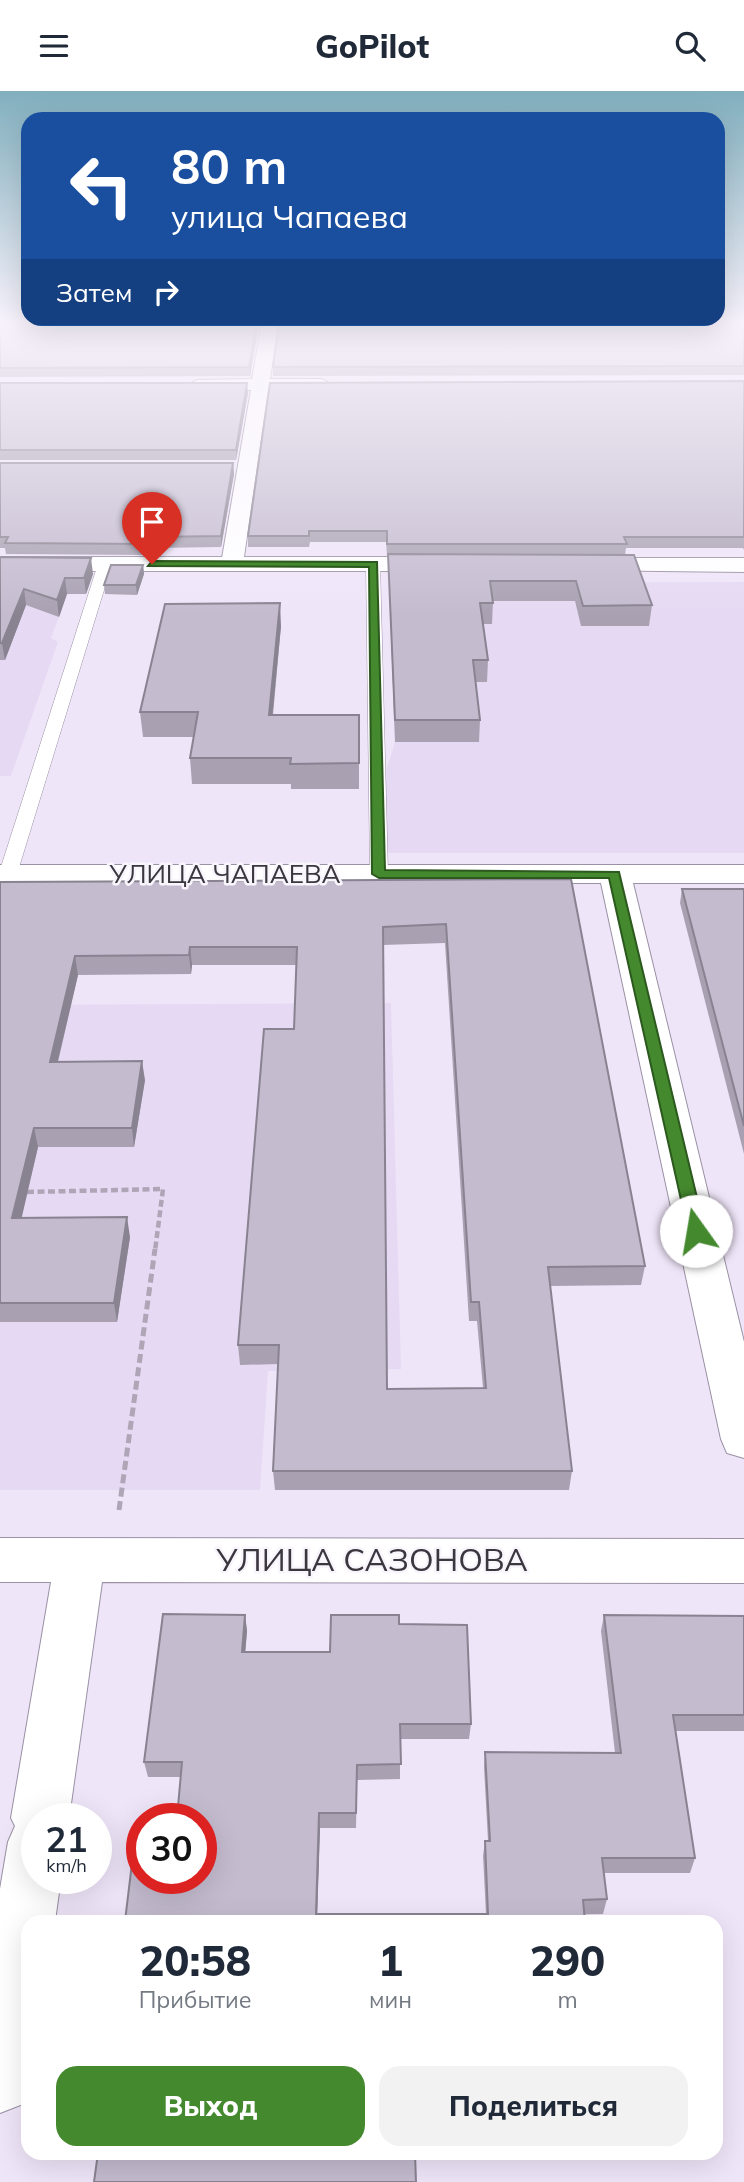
<!DOCTYPE html>
<html lang="ru">
<head>
<meta charset="utf-8">
<style>
  body { margin:0; font-family:Mulish,sans-serif; background:#f2f2f3; color:#1f2937; height:100vh; display:flex; flex-direction:column; font-size:26px; white-space:nowrap }
  * { box-sizing:border-box; margin:0 }
  p { font-size:23px; color:#747a83 }
  .icon { flex:none; width:38px; height:38px; fill:none; stroke:currentColor; stroke-width:2; stroke-linecap:round; stroke-linejoin:round }
  .map { position:relative; flex:1; overflow:hidden }
  .panel { position:absolute; left:21px; top:1824px; width:702px; height:245px; display:flex; flex-direction:column; background:#fff; border-radius:21px; box-shadow:0 7px 28px #0002 }
  .panel>* { flex:none }
  .hud { position:absolute; left:21px; top:21px; width:704px; height:214px; border-radius:21px; box-shadow:0 7px 28px #0002; background:#1a4fa0; color:#fff; overflow:hidden }
  .speed { position:absolute; left:21px; top:1712px; display:flex; gap:14px; font-size:35px; font-weight:700; text-align:center }
  .speed>* { display:grid; place-content:center; width:91px; height:91px; border-radius:50%; background:#fff; box-shadow:0 7px 28px #0002; line-height:1 }
  .speed small { font-size:18px; font-weight:400 }
  .speed .limit { border:10px solid #d22; background:#fff; color:#111 }
  .pin { position:absolute; display:grid; place-items:center; width:60px; height:60px; color:#fff; margin:-72px -30px; border-radius:50% 50% 50% 0; rotate:-45deg; box-shadow:0 0 7px #0007 }
  .pin .icon { rotate:45deg }
  .me { position:absolute; width:77px; margin:-38px; rotate:347deg; stroke-linejoin:round; filter:drop-shadow(0 0 5px #0008) }
  .turn { display:flex; align-items:center; gap:24px; height:147px; padding:0 35px; font-size:32px }
  .turn .icon { width:91px; height:91px; stroke-width:2.5 }
  .turn b { display:block; font-size:49px; line-height:60px }
  .then { display:flex; align-items:center; height:66px; padding:0 35px; background:#0003; gap:14px; font-size:26px }
  .eta { display:flex; justify-content:space-evenly; align-items:center; height:119px; text-align:center }
  .eta b { font-size:42px; font-weight:800; line-height:49px }
  .cta { display:flex; gap:14px; margin-top:auto; padding:14px 35px }
  .cta a { flex:1; height:80px; border-radius:21px; background:#44892e; color:#fff; font-size:28px; font-weight:800; line-height:80px; text-align:center }
  .cta a+a { background:#f2f2f3; color:#1f2937 }
  header { display:flex; justify-content:space-between; align-items:center; height:91px; padding:0 35px; background:#fff; font-size:32px; font-weight:800 }
  .map>svg:first-child { display:block }
</style>
</head>
<body>
<header><svg class="icon" aria-label="menu" viewBox="0 0 24 24"><path d="M4 6h16M4 12h16M4 18h16"/></svg>GoPilot<svg class="icon" aria-label="search" viewBox="0 0 24 24"><circle cx="10" cy="10" r="6"/><path d="M15 15l6 6"/></svg></header>
<div class="map">
<svg width="744" height="2091" viewBox="0 0 744 2091">
  <rect width="100%" height="100%" fill="#efe5f9"/>
  <!-- built -->
  <path fill="#e6d9f3" d="M744 491V762H384L382 693 395 651 389 492Z
    M0 510 62 518 51 547 58 551 11 685H0Z
    M391 912 401 1278 268 1280 260 1399H0V914Z"/>
  <g fill="none" stroke-linecap="round" stroke-linejoin="round">
    <!-- service casing -->
    <g stroke="#9a91a4" stroke-width="1">
      <path id="service" d="M105 469 112 473 17 783 15 787H1L0 779 98 473Z
        M373 469 380 473 388 783 379 789 370 783 366 473Z"/>
    </g>
    <!-- minor casing -->
    <g stroke="#9a91a4" stroke-width="2">
      <path id="minor" d="M262 232H278L270 288H322L331 293 322 298 268 299 243 473 232 480 221 473 251 299H197L188 294 197 289 252 288Z
        M0 774H744V792H633L744 1251V1367L727 1362 721 1348 601 792H0Z
        M0 1447 744 1448V1492L102 1491 69 1727H37V1787H61L55 1830H28V2001L23 2013 0 2022V1798L8 1751 15 1735 11 1727 51 1491H0Z"/>
    </g>
    <!-- tertiary casing -->
    <g stroke="#9a91a4" stroke-width="2">
      <path id="tertiary" d="M0 466H441L452 473 441 480H0Z
        M585 467H744V481L577 479 574 474 577 469Z"/>
    </g>
    <!-- path-far1 -->
    <path stroke="#aea6b6" stroke-width="4.5" stroke-dasharray="7 3.5" stroke-linecap="butt" d="M27 1101 163 1098 155 1160"/>
    <!-- path -->
    <path stroke="#aea6b6" stroke-width="5" stroke-dasharray="9 4.5" stroke-linecap="butt" d="M119 1419 155 1158"/>
    <!-- service -->
    <use href="#service" fill="#fff" fill-rule="evenodd"/>
    <!-- minor -->
    <use href="#minor" fill="#fff" fill-rule="evenodd"/>
    <!-- tertiary -->
    <use href="#tertiary" fill="#fff" fill-rule="evenodd"/>
  </g>
  <!-- wall -->
  <path fill="#a9a1b2" fill-rule="evenodd" d="M0 232H259L250 285 0 286Z
    M744 232V284L273 285V276Z
    M744 290V459L743 457H626L625 464 652 514 649 535H581L575 510H493L492 533H483L488 569 487 591H476L480 629 479 651H395L388 464H387L386 451H310L309 456H248V445Z
    M0 292 248 302 236 369H0Z
    M0 372H233L234 383 221 456 152 457 149 464 6 463 5 457H0Z
    M0 466 93 483 86 503H67L59 526 26 514 5 569H0Z
    M143 474 144 483 137 504 105 503 104 494Z
    M281 535 273 624H359V698H291V693H192L190 667 194 646H143L140 621Z
    M571 788 645 1175 641 1194 550 1195 572 1380 569 1399H275L273 1380 278 1273 240 1274 238 1254 294 938 297 874H192L191 883 78 884 58 971 145 989 134 1056H38L21 1127 130 1146 117 1231H0V791ZM445 852 469 1230H477L483 1297 387 1298 383 854Z
    M682 798H744V1063L680 812Z
    M245 1524 247 1540 245 1561H330L399 1533 471 1633 469 1648H400V1688L357 1689 356 1737H320L317 1823H486L483 1765 485 1750H488L484 1676 485 1661 615 1662 601 1540 604 1524 744 1525V1640H676L695 1767 690 1782H604L607 1808 603 1823 125 1830 201 1787 181 1686H148L144 1671Z"/>
  <!-- shaded-wall -->
  <path fill="#898391" d="M257 232H259L250 285 249 276Z
    M247 292 248 302 236 369V359Z
    M233 372 234 383 221 456V445Z
    M150 446 152 457 149 464 148 453Z
    M91 467 93 483 86 503 84 487Z
    M143 474 144 483 137 504 136 494Z
    M65 487 67 503 59 526 57 509Z
    M24 498 26 514 5 569 2 552Z
    M280 512 281 535 270 649 269 624Z
    M190 856 192 874 191 883 189 864Z
    M75 865 78 884 53 990 50 971Z
    M142 970 145 989 134 1056 132 1037Z
    M34 1037 38 1056 17 1147 12 1127Z
    M127 1126 130 1146 117 1231 114 1212Z
    M245 1524 247 1540 244 1577 242 1561Z
    M319 1722 320 1737 317 1830 316 1823Z"/>
  <!-- building -->
  <path fill="#c4bbcf" stroke="#898391" stroke-width="2" fill-rule="evenodd" d="M0 232H257L249 276 0 277Z
    M279 232H744V275L273 276Z
    M744 290V446H624L627 453H387V440H309V445H248L270 292Z
    M0 292H247L236 359H0Z
    M0 372H233L221 445 150 446 148 453 5 452 8 446H0Z
    M388 463 634 464 652 514 583 515 576 490H490L493 512H480L488 569H473L480 629H395Z
    M0 466 91 467 84 487H65L57 509 24 498 2 552H0Z
    M111 474H143L136 494H104Z
    M280 512 269 624H359V672L290 673 291 667H190L198 621H140L165 513Z
    M571 788 645 1175 548 1176 572 1380H273L279 1254H238L264 938H294L297 856H190L189 864 75 865 50 971 142 970 132 1037H34L12 1127 127 1126 114 1212H0V791ZM446 833 471 1211H479L486 1297 387 1298 383 836Z
    M682 798H744V1035Z
    M163 1523 245 1524 242 1561H330L331 1524H399V1533L467 1534 471 1633H400L401 1673 357 1674 356 1722H319L316 1823H488L485 1750H490L485 1661 621 1662 604 1524 744 1525V1624H673L695 1767H602L607 1808 583 1809 585 1830H125L133 1764H142V1787H201V1727H177L182 1671H144Z
    M98 2062H415L416 2091H94Z"/>
  <!-- sky -->
  <linearGradient id="sky" x2="0" y2="1"><stop stop-color="#81afbe"/><stop offset="0.44" stop-color="#f8f3fc"/><stop offset="1" stop-color="#f8f3fc" stop-opacity="0"/></linearGradient>
  <rect width="744" height="525" fill="url(#sky)"/>
  <!-- route -->
  <path fill="#44892e" stroke="#2c591e" stroke-width="2" d="M152 470 377 471 385 779 619 781 705 1140 702 1144 696 1146 688 1140 609 787H379L372 783 369 476 148 475Z"/>
  <g text-anchor="middle" stroke-width="5" stroke-linejoin="round" paint-order="stroke">
    <!-- street labels -->
    <g font-size="26" fill="#3b373f" stroke="#f9f5fd">
      <text x="225" y="792">УЛИЦА ЧАПАЕВА</text>
    </g>
    <!-- near-street labels -->
    <g font-size="32" fill="#3b373f" stroke="#f9f5fd">
      <text x="372" y="1480">УЛИЦА САЗОНОВА</text>
    </g>
  </g>
</svg>
<div class="speed"><div>21<small>km/h</small></div><div class="limit">30</div></div>
<div class="pin" style="left:152px;top:473px;background:#d93025"><svg class="icon" aria-label="arrive" viewBox="0 0 24 24"><path d="M6 21V4h12l-3 4 3 4H6"/></svg></div>
<svg class="me" style="left:696px;top:1140px" viewBox="-20 -20 40 40"><circle r="19" fill="#fff"/><path d="M0-13L10 11 0 6-10 11z" fill="#44892e"/></svg>
<div class="hud">
<div class="turn"><svg class="icon" aria-label="left" viewBox="0 0 24 24"><path d="M17 20v-9H6M10 6l-5 5 5 5"/></svg><div><b>80 m</b>улица Чапаева</div></div>
<div class="then">Затем<svg class="icon" aria-label="right" viewBox="0 0 24 24"><path d="M7 20v-9h11M14 6l5 5-5 5"/></svg></div>
</div>
<section class="panel">
<div class="eta">
<div><b>20:58</b><p>Прибытие</p></div>
<div><b>1</b><p>мин</p></div>
<div><b>290</b><p>m</p></div>
</div>
<div class="cta"><a>Выход</a><a>Поделиться</a></div>
</section>
</div>
</body>
</html>
